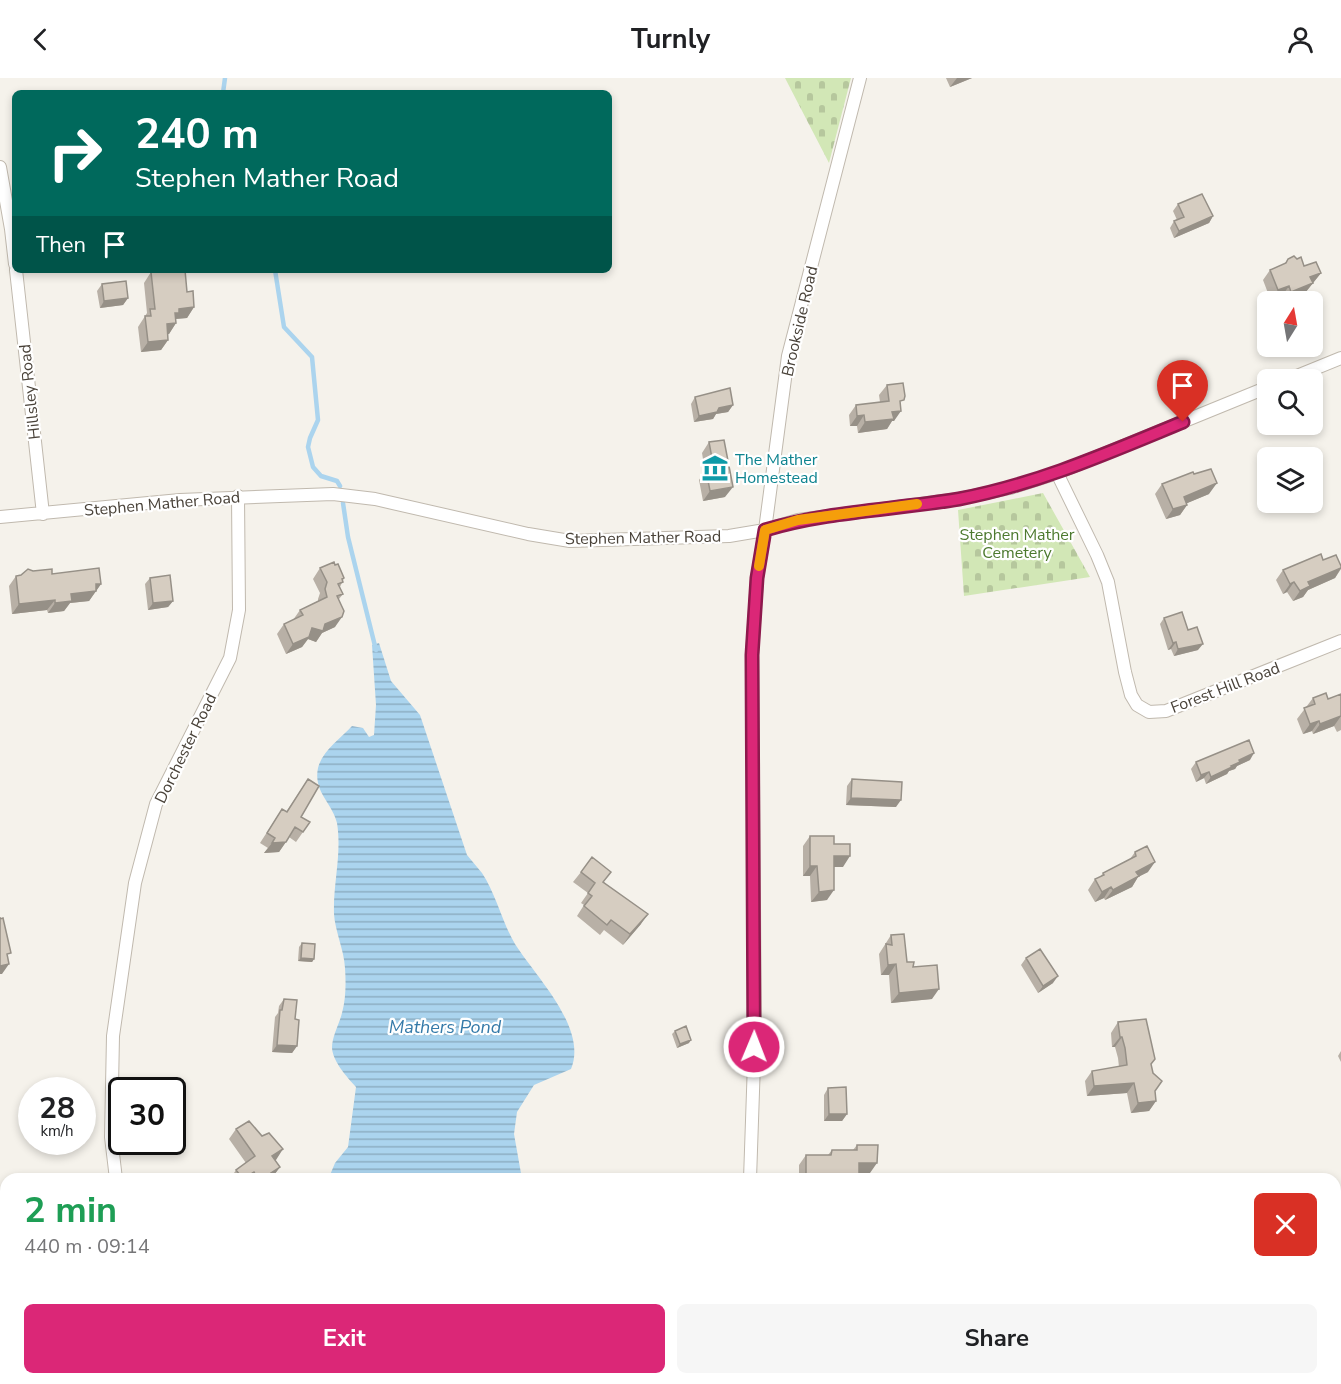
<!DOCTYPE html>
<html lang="en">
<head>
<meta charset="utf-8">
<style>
  body { margin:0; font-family:"Nunito Sans",sans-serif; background:#f6f6f6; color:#202124; height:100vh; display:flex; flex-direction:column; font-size:22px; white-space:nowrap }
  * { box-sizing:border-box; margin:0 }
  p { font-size:20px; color:#757577 }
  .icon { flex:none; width:33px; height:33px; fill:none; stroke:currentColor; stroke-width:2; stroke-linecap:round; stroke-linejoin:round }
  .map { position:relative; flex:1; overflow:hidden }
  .details { position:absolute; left:0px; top:1095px; width:1341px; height:212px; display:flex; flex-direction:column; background:#fff; border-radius:18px 18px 0 0; box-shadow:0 3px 9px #0003 }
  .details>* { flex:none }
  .banner { position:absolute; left:12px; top:12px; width:600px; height:183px; border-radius:9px; box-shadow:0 3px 9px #0003; background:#00695c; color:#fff; overflow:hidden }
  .needle { width:39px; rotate:11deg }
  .controls { position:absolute; left:1257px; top:213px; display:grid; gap:12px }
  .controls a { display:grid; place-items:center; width:66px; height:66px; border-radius:9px; background:#fff; box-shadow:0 3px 9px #0003; font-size:30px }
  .speed { position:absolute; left:18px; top:999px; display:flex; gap:12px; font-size:30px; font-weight:700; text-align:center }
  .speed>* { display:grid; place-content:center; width:78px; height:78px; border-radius:50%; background:#fff; box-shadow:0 3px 9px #0003; line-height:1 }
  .speed small { font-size:15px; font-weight:400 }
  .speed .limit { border:3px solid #111; border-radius:9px; background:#fff; color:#111 }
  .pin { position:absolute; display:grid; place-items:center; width:51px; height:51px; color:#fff; margin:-62px -26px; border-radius:50% 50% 50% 0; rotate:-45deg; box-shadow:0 0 6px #0007 }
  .pin .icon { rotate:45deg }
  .me { position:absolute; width:66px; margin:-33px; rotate:1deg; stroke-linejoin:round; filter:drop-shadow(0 0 4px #0008) }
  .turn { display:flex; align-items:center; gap:21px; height:126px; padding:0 24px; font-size:27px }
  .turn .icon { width:78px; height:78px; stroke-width:2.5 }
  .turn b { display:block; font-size:42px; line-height:51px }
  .then { display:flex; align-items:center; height:57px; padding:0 24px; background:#0003; gap:12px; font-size:22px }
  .round { display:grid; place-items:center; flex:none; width:63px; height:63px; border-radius:9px; background:#f6f6f6 }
  .head { display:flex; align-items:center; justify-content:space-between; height:102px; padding:0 24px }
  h1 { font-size:36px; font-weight:700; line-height:45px; color:#1e9e55 }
  .primary-button { display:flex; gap:12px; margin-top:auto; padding:12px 24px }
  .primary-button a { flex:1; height:69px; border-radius:9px; background:#db2777; color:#fff; font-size:24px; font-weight:700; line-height:69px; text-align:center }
  .primary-button a+a { background:#f6f6f6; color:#202124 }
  header { display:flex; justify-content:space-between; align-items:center; height:78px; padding:0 24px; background:#fff; font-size:27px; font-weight:700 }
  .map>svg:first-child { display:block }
</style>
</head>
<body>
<header><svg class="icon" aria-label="back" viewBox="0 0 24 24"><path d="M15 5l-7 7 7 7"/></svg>Turnly<svg class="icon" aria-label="person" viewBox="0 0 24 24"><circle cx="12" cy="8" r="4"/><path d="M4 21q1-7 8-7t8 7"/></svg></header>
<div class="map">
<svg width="1341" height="1306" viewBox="0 0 1341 1306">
  <defs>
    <pattern id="cemetery-stones" width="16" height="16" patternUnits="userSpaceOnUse" patternTransform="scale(1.5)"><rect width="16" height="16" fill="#d2e7b6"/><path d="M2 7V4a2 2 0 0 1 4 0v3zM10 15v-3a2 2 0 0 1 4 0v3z" fill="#b6c79d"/></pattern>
    <pattern id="water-rules" width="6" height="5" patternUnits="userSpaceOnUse" patternTransform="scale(1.5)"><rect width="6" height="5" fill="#abd4ee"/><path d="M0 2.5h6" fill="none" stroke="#8daec2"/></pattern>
  </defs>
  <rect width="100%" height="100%" fill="#f5f2eb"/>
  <!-- cemetery -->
  <path fill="url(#cemetery-stones)" d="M785 0H851L829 85Z
    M1043 415 1090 499 964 518 958 432Z"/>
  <!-- water -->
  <path fill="url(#water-rules)" d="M379 565 391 603 420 637 467 777C472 783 477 789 482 795 496 816 502 844 515 866 536 899 588 950 571 991L534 1007 517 1034 514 1056 522 1101H334L330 1097 335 1085 348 1069 356 1009C347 999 333 984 332 970 332 958 339 947 342 935 346 921 346 904 345 890 344 872 335 853 334 836 333 805 342 776 337 745 333 726 313 714 318 690 322 673 341 660 352 648L363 650 369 659 374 657 376 627 372 567Z"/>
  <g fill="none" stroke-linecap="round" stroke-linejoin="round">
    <!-- stream -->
    <path stroke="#abd4ee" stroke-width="4.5" d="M223 15 225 0
      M275 192 284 249 312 279 318 342 310 360 308 369 313 389 321 398 337 403 340 408
      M343 425 348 459 376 572
      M408 1300 410 1306"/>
    <!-- minor casing -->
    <g stroke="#c0b9ae" stroke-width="14">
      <path id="minor" d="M0 89 11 151 15 186
        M16 192 43 436
        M1287 302 1341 280
        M1057 395 1097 477 1108 504 1125 594 1131 617 1137 627 1149 634 1166 633 1341 563
        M0 439 180 422 333 416 375 421 528 456 570 463 729 458 765 452 798 442 958 421 1010 410 1057 395 1268 309
        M116 1101 111 1059 113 958 135 805 156 726 230 580 239 532 238 418
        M750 1101 755 955 752 577 757 500 765 452 788 278 860 0
        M155 1300 156 1306
        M744 1306V1300"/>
    </g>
    <!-- minor -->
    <use href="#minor" stroke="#fff" stroke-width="12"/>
  </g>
  <!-- wall -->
  <path fill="#b8b0a6" d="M946 0H972L950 9Z
    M1178 126 1213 138 1209 145 1174 160 1170 150 1174 143 1177 142 1173 133Z
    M1288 181 1321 195 1305 215 1285 224 1282 218 1271 223 1263 202 1270 192 1284 186Z
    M151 194 187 214 194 229 187 240 175 241 176 245 169 256H168V262L161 272 141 274 138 249 147 235 144 205Z
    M102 206 128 220 123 227 100 230 97 213Z
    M887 307 901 327 894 343H892L887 351 858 355 857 348H850L849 337 856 327 880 324 879 317Z
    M695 319 733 327 728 334 716 336 713 341 694 344 691 326Z
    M709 364 725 419 703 423 699 402 705 393 702 375Z
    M1194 396 1209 416 1187 425V427L1180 437 1166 441 1155 416 1162 406Z
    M1323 482 1341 488V491L1335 500 1308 512 1303 519 1293 523 1287 514 1283 516 1276 502 1283 492Z
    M335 487 344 500 340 509 343 516 339 521 335 549 322 555 316 564 308 561 302 569 286 576 277 556 284 546 293 542 300 532 318 523V521L320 515 313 501 320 490Z
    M33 493 52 496 101 506 89 523 70 525 64 533 48 535 47 532 12 536 9 508 16 498 21 497Z
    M150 500 173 523 168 529 148 532 145 506Z
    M1164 540 1188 552 1198 572 1174 578 1171 571 1168 572 1160 546Z
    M1341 616V652L1337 654 1334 648 1313 656 1312 653 1303 656 1297 641 1313 620 1328 621Z
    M1250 682 1237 688 1235 691 1229 693 1227 696 1206 706 1204 700 1196 704 1191 691 1196 684Z
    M308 701 301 739 303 754 296 764 289 759 279 774 264 775 268 770 260 765 282 731 286 734Z
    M852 701 896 729 846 727 847 708Z
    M810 758 834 766 843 789H834L827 822 811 824 810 798H803V768Z
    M1135 774 1148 794 1138 799 1132 809 1105 822 1104 820 1095 824 1088 812 1095 801 1100 799 1103 795 1130 781Z
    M581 794 604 804 641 846 623 867 604 852 600 857 577 838 584 827 581 825 588 815 573 804Z
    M891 857 907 884 913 889 932 921 891 925 889 897H881L879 876Z
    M302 865 314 881 312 884 298 883 299 869Z
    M1026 880 1053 905 1038 915 1021 887Z
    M284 921 295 941 297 968 292 975 272 974 275 939 278 935 279 928Z
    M1118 944 1151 986 1156 1023 1149 1033 1131 1035 1127 1015 1087 1018 1085 1003 1092 993 1119 989 1118 980 1115 969H1112L1111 955Z
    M675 953 689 965 677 970 672 956Z
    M1341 973V984L1338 978Z
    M828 1010 847 1036 842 1043H824V1017Z
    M236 1051 275 1082 280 1089 271 1101H230L236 1092 246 1085 229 1061Z
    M857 1067 870 1095H859V1101H799V1087L806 1077H828L832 1072H853Z
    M6 1248V1274L0 1271V1249Z
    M32 1300H57L58 1306H33Z
    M504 1300H523L521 1303 509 1306H505Z
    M854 1300H918L914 1306H853Z
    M1121 1300H1162L1161 1306H1121Z"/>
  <!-- shaded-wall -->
  <path fill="#969087" d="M957 0H972L950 9Z
    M1213 138 1209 145 1174 160 1179 153Z
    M1321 195 1305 215 1284 224 1291 214 1310 199Z
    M1289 208 1282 218 1271 223 1278 212Z
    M128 220 123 227 100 230 104 223Z
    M194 229 187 240 175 241 168 245 179 231Z
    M176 245 169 256 160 257 167 246Z
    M168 262 161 272 141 274 148 264Z
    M733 327 728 334 716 336 713 341 694 344 699 338 719 330Z
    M901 333 894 343H892L887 351 858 355 865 344 892 334Z
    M864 337 857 348H850L857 338Z
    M1217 405 1209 416 1178 429 1187 427 1180 437 1166 441 1173 431 1184 419Z
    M733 409 725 419 703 423 710 413Z
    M1341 490 1335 500 1308 512 1303 519 1293 523 1300 513 1308 504Z
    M1294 504 1287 514 1283 516 1290 506Z
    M96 506H101L89 523 70 525 64 533 48 535 55 525 71 516Z
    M55 522 47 532 12 536 19 526Z
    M173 523 168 529 148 532 153 525Z
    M342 539 335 549 322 555 316 564 308 561 302 569 286 576 293 566 312 550 325 546Z
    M1176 564 1171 571 1168 572 1173 565Z
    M1203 566 1198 572 1174 578 1178 571Z
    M1341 638 1334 648 1313 656 1320 646Z
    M1319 643 1312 653 1303 656 1310 646Z
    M1254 675 1250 682 1237 688 1235 691 1229 693 1227 696 1206 706 1211 699 1231 688 1239 682Z
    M1209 694 1204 700 1196 704 1201 697Z
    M851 720 901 722 896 729 846 727Z
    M286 764 279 774 264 775 272 765Z
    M834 778H850L843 789H826Z
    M1155 784 1148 794 1138 799 1132 809 1105 822 1113 812 1136 794Z
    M810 788H817L810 798H803Z
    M1111 809 1104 820 1095 824 1102 814Z
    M834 812 827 822 811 824 819 814Z
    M648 836 641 846 623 867 630 856Z
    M301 880 314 881 312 884 298 883Z
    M9 886 2 896H0V888Z
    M896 886 889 897H881L888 887Z
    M1058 898 1053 905 1038 915 1043 908Z
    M939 911 932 921 891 925 899 915Z
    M1120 959H1122L1115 969H1112Z
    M691 962 689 965 677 970 680 966Z
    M277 967 297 968 292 975 272 974Z
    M1134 1005 1127 1015 1087 1018 1094 1008Z
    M1156 1023 1149 1033 1131 1035 1138 1025Z
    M829 1036H847L842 1043H824Z
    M283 1071 276 1082 265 1088 272 1078Z
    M859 1085H877L870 1095H852Z
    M280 1089 271 1101H265L271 1095Z
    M254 1094 249 1101H244Z
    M6 1261V1263L0 1271V1263Z
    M510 1300H523L521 1303 506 1306Z
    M858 1300H918L914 1306H855Z"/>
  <!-- building -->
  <path fill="#d6cdc1" stroke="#969087" stroke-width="1.5" d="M1202 116 1213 138 1179 153 1174 143 1184 139 1178 126Z
    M1294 178 1297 181 1301 179 1304 188 1316 184 1321 195 1310 199 1313 205 1291 214 1289 208 1278 212 1270 192 1286 185 1288 181Z
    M176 192H185L187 214 193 213 194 229 179 231V235H175L176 245 167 246 168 262 148 264 145 238H151L150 231H155L151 194Z
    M126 203 128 220 104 223 102 206Z
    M903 305 905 318 904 322 900 323 901 333 892 334 894 341 865 344 864 337 857 338 856 327 889 323 887 307Z
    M730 310 733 327 719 330 717 334 699 338 695 319Z
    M724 362 733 409 710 413 706 392 714 391 709 364Z
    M1211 391 1217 405 1184 419 1187 427 1173 431 1162 406 1193 394 1194 396Z
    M1321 476 1323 482 1336 477 1341 488V490L1308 504 1310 508 1300 513 1294 504 1290 506 1283 492Z
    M334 484 335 487 338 486 344 500 342 501 343 504 338 506 343 516 337 518 344 533 342 539 325 546 323 553 312 550 309 559 293 566 284 546 303 537 300 532 327 519 325 511 327 504 320 490Z
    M99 490 101 506H96V513L71 516 72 523 55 525V522L19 526 16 498 21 497 28 491 33 493 52 491V496Z
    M170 497 173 523 153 525 150 500Z
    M1182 534 1188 552 1197 549 1203 566 1178 571 1176 564 1173 565 1164 540Z
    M1326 615 1328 621 1341 616V638L1320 646 1319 643 1310 646 1304 630 1315 626 1313 620Z
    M1249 662 1254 675 1239 682 1240 684 1231 688 1232 689 1211 699 1209 694 1201 697 1196 684Z
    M308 701 319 708 301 739 310 744 303 754 295 749 286 764 272 765 275 760 267 755 282 731 287 734Z
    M852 701 902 704 901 722 851 720Z
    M810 758H834V766H850V778H834V812L819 814 817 788H810Z
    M1147 768 1155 784 1136 794 1139 798 1113 812 1111 809 1102 814 1095 801 1104 797 1103 795 1136 778 1135 774Z
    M592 779 611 794 603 804 648 836 630 856 611 842 607 847 584 828 592 818 588 815 595 805 581 794Z
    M0 839V841L3 840 11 875 7 876 9 886 0 888Z
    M904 856 907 884H914L913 889 937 887 939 911 899 915 896 886 888 887 886 866 892 867 891 857Z
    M302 865 315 866 314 881 301 880Z
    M1040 871 1058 898 1043 908 1026 880Z
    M284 921 297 922 295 941 299 942 297 968 277 967 280 932H282Z
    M1146 941 1155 981 1151 986 1153 995 1162 1003 1155 1013 1156 1023 1138 1025 1134 1005 1094 1008 1092 993 1127 987 1125 970 1122 959H1120L1118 944Z
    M686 948 691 962 680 966 675 953Z
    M846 1009 847 1036H829L828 1010Z
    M249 1043 262 1058 269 1055 283 1071 272 1078 280 1089 271 1095 273 1098 265 1101H258L254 1094 243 1101 236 1092 255 1078 236 1051Z
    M857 1067H878L877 1085H859V1101L806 1100V1077H831L832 1072H857Z
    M6 1248V1261L0 1263V1249Z
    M42 1300H57L58 1306H43Z
    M546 1300H557L558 1306H540L539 1302Z
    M1128 1300H1162L1161 1306H1127Z"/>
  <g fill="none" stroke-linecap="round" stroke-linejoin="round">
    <!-- route casing -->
    <g stroke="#8e194d" stroke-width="15">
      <path id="route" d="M754 969 752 577 757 500 765 452C828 433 894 432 959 421 1038 406 1110 374 1183 344"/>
    </g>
    <!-- route -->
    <use href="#route" stroke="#db2777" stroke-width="10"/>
    <!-- slow -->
    <path stroke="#f59e0b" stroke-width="10" d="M759 488 765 452 798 442 917 426"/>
  </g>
  <!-- icons -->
  <defs>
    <g id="museum-bare" transform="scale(2.07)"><path d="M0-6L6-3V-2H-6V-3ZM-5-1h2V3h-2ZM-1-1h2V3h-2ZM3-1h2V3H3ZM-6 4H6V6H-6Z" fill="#0f9aa8" stroke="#fff" stroke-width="2.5" paint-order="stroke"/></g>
  </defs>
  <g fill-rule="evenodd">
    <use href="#museum-bare" x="715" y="390"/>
  </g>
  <g text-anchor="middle" stroke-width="4.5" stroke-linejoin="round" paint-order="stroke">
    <!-- street labels -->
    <g font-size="16" fill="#494239" stroke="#fff">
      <text transform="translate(799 243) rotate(-77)" y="6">Brookside Road</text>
      <text transform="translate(29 314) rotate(-96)" y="6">Hillsley Road</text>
      <text transform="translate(162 425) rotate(-5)" y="6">Stephen Mather Road</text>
      <text transform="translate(643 459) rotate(-1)" y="6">Stephen Mather Road</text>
      <text transform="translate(1225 609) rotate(-21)" y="6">Forest Hill Road</text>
      <text transform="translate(185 670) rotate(-64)" y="6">Dorchester Road</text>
    </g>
    <!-- culture labels -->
    <g font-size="16" fill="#0d838f" stroke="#fff" text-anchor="start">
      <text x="735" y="387">The Mather<tspan x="735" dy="18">Homestead</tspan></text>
    </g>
    <!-- park labels -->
    <g font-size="16" fill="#4c792e" stroke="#fff">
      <text x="1017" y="462">Stephen Mather<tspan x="1017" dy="18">Cemetery</tspan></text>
    </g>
    <!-- water labels -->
    <g font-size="18" font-style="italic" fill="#347aa9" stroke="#fff">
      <text x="445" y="955">Mathers Pond</text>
    </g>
  </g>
</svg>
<div class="controls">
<a><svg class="needle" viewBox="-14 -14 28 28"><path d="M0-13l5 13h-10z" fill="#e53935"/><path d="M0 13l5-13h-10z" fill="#757577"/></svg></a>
<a><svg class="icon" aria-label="search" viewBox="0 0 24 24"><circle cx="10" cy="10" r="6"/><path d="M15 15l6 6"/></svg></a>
<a><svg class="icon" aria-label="layers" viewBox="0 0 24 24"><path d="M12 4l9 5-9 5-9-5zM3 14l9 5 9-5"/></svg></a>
</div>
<div class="speed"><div>28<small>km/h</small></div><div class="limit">30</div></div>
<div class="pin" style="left:1183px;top:344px;background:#d93025"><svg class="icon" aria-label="arrive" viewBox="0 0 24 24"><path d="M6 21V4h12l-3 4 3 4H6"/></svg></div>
<svg class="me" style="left:754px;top:969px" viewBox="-20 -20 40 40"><circle r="17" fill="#db2777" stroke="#fff" stroke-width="3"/><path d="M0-11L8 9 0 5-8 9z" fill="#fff"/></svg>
<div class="banner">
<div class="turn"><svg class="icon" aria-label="right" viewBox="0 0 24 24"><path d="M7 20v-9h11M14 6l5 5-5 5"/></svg><div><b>240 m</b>Stephen Mather Road</div></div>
<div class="then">Then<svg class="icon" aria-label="arrive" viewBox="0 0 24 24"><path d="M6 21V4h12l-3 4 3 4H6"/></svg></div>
</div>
<section class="details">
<div class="head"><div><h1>2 min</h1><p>440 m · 09:14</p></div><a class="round" style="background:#d93025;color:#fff"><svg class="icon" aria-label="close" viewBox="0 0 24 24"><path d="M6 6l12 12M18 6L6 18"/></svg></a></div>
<div class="primary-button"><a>Exit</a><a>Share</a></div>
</section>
</div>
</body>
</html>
